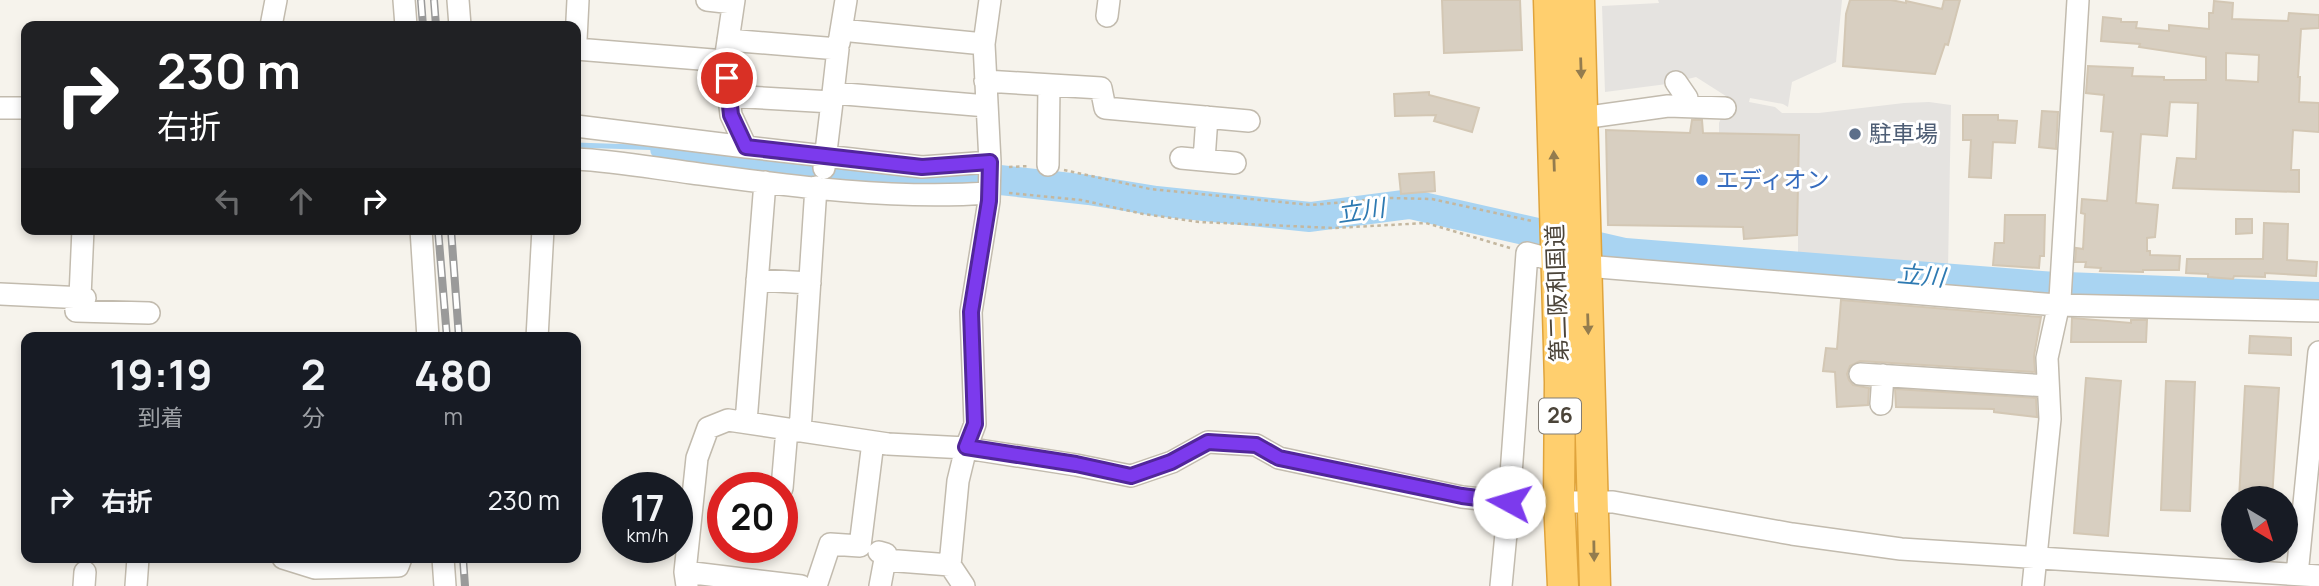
<!DOCTYPE html>
<html lang="ja">
<head>
<meta charset="utf-8">
<style>
  body { margin:0; font-family:Manrope,"Noto Sans JP",sans-serif; background:#20242c; color:#f1f3f6; height:100vh; display:flex; flex-direction:column; font-size:26px; white-space:nowrap }
  * { box-sizing:border-box; margin:0 }
  p { font-size:23px; color:#9ea1a6 }
  .icon { flex:none; width:38px; height:38px; fill:none; stroke:currentColor; stroke-width:2; stroke-linecap:round; stroke-linejoin:round }
  .map { position:relative; flex:1; overflow:hidden }
  .drawer { position:absolute; left:21px; top:332px; width:560px; height:231px; display:flex; flex-direction:column; background:#171b24; border-radius:14px; box-shadow:0 4px 10px #0003 }
  .drawer>* { flex:none }
  .top-card { position:absolute; left:21px; top:21px; width:560px; height:214px; border-radius:14px; box-shadow:0 4px 10px #0003; background:#202124; color:#fff; overflow:hidden }
  .needle { width:46px; rotate:142deg }
  .fabs { position:absolute; left:2221px; top:486px; display:grid; gap:14px }
  .fabs a { display:grid; place-items:center; width:77px; height:77px; border-radius:50%; background:#171b24; box-shadow:0 4px 10px #0003; font-size:35px }
  .speed { position:absolute; left:602px; top:472px; display:flex; gap:14px; font-size:35px; font-weight:700; text-align:center }
  .speed>* { display:grid; place-content:center; width:91px; height:91px; border-radius:50%; background:#171b24; box-shadow:0 4px 10px #0003; line-height:1 }
  .speed small { font-size:18px; font-weight:400 }
  .speed .limit { border:10px solid #d22; background:#fff; color:#111 }
  .pin { position:absolute; display:grid; place-items:center; width:60px; height:60px; color:#fff; margin:-30px; border:4px solid #fff; border-radius:50%; box-shadow:0 2px 7px #0007 }
  .me { position:absolute; width:77px; margin:-38px; rotate:276deg; stroke-linejoin:round; filter:drop-shadow(0 0 5px #0008) }
  .turn { display:flex; align-items:center; gap:24px; height:147px; padding:0 21px; font-size:32px }
  .turn .icon { width:91px; height:91px; stroke-width:2.5 }
  .turn b { display:block; font-size:49px; line-height:60px }
  .lanes { display:flex; align-items:center; height:66px; padding:0 21px; background:#0003; justify-content:center; gap:35px; direction:ltr }
  .lanes .off { opacity:.35 }
  .eta { display:flex; justify-content:space-evenly; align-items:center; height:119px; text-align:center }
  .eta b { font-size:42px; font-weight:700; line-height:49px }
  ul { padding:0; list-style:none }
  li { display:flex; align-items:center; gap:21px; height:98px; padding:0 21px }
  li div { flex:1 }
  li b { display:block; font-size:26px }
  li em { font-style:normal }
  .map>svg:first-child { display:block }
</style>
</head>
<body>
<div class="map">
<svg width="2319" height="586" viewBox="0 0 2319 586">
  <rect width="100%" height="100%" fill="#f6f3ec"/>
  <!-- parking -->
  <path fill="#e5e3e0" d="M1658 0H1842L1836 62 1792 82 1788 107 1783 104 1750 98 1749 102 1775 107 1782 113H1819L1904 103 1929 102 1951 105 1948 269 1798 255V135L1719 133V123L1729 98 1696 77 1667 84 1605 92 1602 6 1659 3Z"/>
  <g fill="none" stroke-linecap="round" stroke-linejoin="round">
    <!-- stream -->
    <path stroke="#a9d4f2" stroke-width="5" d="M576 145 665 148"/>
    <!-- river -->
    <path stroke="#a9d4f2" stroke-width="30" d="M665 148 765 164 945 182 991 179 1089 190 1156 201 1310 217 1410 204 1625 253 2055 287
      M2066 287 2319 297"/>
  </g>
  <!-- building -->
  <path fill="#d8cfc1" stroke="#d3c7b4" stroke-width="2" fill-rule="evenodd" d="M1442 0H1520L1522 50 1444 53Z
    M1850 0H1891L1906 3V1L1942 9 1944 0H1960L1948 45 1945 44 1935 74 1843 66 1846 14Z
    M2214 1 2233 3 2232 19 2288 21 2289 13 2319 15V28L2301 29 2298 77H2300L2299 102 2319 103V132L2293 130 2291 170H2299V192L2173 188 2177 158 2196 159 2198 103 2170 102 2167 136 2141 134 2136 203 2158 205 2155 237 2147 238V251H2150V255L2180 256 2179 270H2143V272L2100 271 2101 268 2085 267 2086 262H2075L2076 248 2083 249 2085 214 2081 213 2082 199 2107 201 2113 132 2101 131 2104 95 2086 93 2088 66 2133 68 2132 76 2164 77V80H2206V57L2139 47 2140 44 2101 41 2103 17 2121 19V22H2137L2136 28 2169 31V25L2209 29V13H2213ZM2226 53 2259 55 2258 82 2226 80Z
    M1429 92V95L1479 108 1472 132 1434 121 1436 115 1395 116 1394 94Z
    M2042 111 2058 112 2056 149 2039 147Z
    M1963 115H1998V120L2017 121 2015 143 1993 142 1991 178 1969 177 1971 140H1963Z
    M1692 120H1702L1703 133 1799 135 1797 235 1744 239 1743 227 1608 225 1606 130 1690 133Z
    M1434 172 1435 191 1401 194 1399 174Z
    M2005 215H2045L2044 256H2040L2039 268 1993 265 1995 243H2004Z
    M2236 219H2252V233L2236 234Z
    M2264 223 2288 224 2287 260 2317 262 2316 276 2265 273V277L2234 276 2233 279 2208 277V274L2186 273 2187 259H2263Z
    M1841 300 2041 317 2034 356 2035 372 1860 361 1850 366 1847 374 1849 380 1853 385 1869 388 1868 405 1837 407 1835 372 1823 371 1826 348 1837 349Z
    M2072 318 2131 323V320H2147L2146 342H2071Z
    M2250 336 2291 338V355L2249 353Z
    M2086 378 2121 381 2108 536 2074 533Z
    M2166 381 2195 382 2190 511 2161 510Z
    M2245 386 2279 388 2272 499H2239Z
    M1895 389 2036 398 2037 417 1994 412V409L1896 407Z"/>
  <g fill="none" stroke-linecap="round" stroke-linejoin="round">
    <!-- minor casing -->
    <g stroke="#c2bbae" stroke-width="24">
      <path id="minor" d="M404 0 406 26
        M458 0 460 26
        M707 0 733 3
        M734 0 725 61 731 115 746 147 922 167 990 162
        M1107 16 1109 0
        M271 26 276 0
        M841 30 984 44
        M576 40 578 0
        M728 40 838 49 832 102
        M839 43 846 0
        M576 49 725 61
        M985 81 1101 88 1105 108 1249 121
        M1676 82 1687 98V106
        M833 93 987 106
        M729 96 832 102 824 168
        M0 108H26
        M1582 118 1668 106 1725 108
        M576 126 746 147
        M1181 158 1235 163
        M576 159C615 161 653 168 692 173 790 186 891 200 989 193
        M1204 160 1207 117
        M1048 165 1049 85
        M421 229 428 338
        M1586 266 2057 305 2319 311
        M757 280 810 283
        M0 294 85 298
        M76 297V311L149 313
        M80 297 83 229
        M537 338 543 229
        M1860 374 2048 386
        M1881 404 1883 375
        M746 422 765 182
        M800 431 816 187
        M782 488 787 429
        M879 552 886 554 880 586
        M283 558 315 568 398 566 401 558
        M443 558 445 586
        M885 560 950 565
        M685 572 801 586
        M2297 575 2319 352
        M84 586 85 572
        M136 586 138 558
        M687 586 685 572 697 458 708 428 728 420 888 444 966 448 1076 465 1131 476 1172 462 1208 442 1256 445 1279 458 1462 497 1509 502 1527 253 1557 261
        M816 586 830 544 860 546 873 442
        M964 586 950 565 958 481 966 448 975 424 971 312 989 201 990 162 984 44 990 0
        M1501 586 1509 502H1613L1792 534 1901 549 2319 576
        M2033 586 2050 419 2047 358 2060 299 2078 0"/>
    </g>
    <!-- highway casing -->
    <g stroke="#e0a43c" stroke-width="33">
      <path id="highway" d="M1549 0 1560 382 1559 500 1563 586
        M1579 0 1595 586"/>
    </g>
    <!-- path -->
    <path stroke="#c4b79f" stroke-width="2.5" stroke-dasharray="3.5 3.5" stroke-linecap="butt" d="M1009 167 1030 166
      M1064 170 1150 189 1311 205 1391 198 1432 199 1532 221
      M1009 193 1081 200 1143 214 1199 222 1334 228 1426 223 1510 248"/>
    <!-- minor -->
    <use href="#minor" stroke="#fff" stroke-width="21"/>
    <!-- highway -->
    <use href="#highway" stroke="#ffcf6e" stroke-width="30"/>
    <!-- rail casing -->
    <g stroke="#9a9a9a" stroke-width="8">
      <path id="rail" d="M421 0 423 26
        M434 0 436 26
        M438 229 447 338
        M451 229 459 338
        M463 558 465 586"/>
    </g>
    <!-- rail -->
    <use href="#rail" stroke="#fff" stroke-width="5" stroke-dasharray="16" stroke-linecap="butt"/>
  </g>
  <!-- one-way arrows -->
  <defs><path id="oneway-solid" d="M-6-.8H1V-3.2L6.5 0L1 3.2V.8H-6Z" transform="scale(1.75)"/></defs>
  <g fill="#937c4e">
    <use href="#oneway-solid" transform="translate(1581 68) rotate(88)"/>
    <use href="#oneway-solid" transform="translate(1554 161) rotate(-92)"/>
    <use href="#oneway-solid" transform="translate(1588 324) rotate(88)"/>
    <use href="#oneway-solid" transform="translate(1594 551) rotate(89)"/>
  </g>
  <g fill="none" stroke-linecap="round" stroke-linejoin="round">
    <!-- route casing -->
    <g stroke="#51269a" stroke-width="18">
      <path id="route" d="M727 78 731 115 746 147 922 167 990 162 989 201 971 312 975 424 966 447 1076 464 1131 476 1171 462 1208 442 1256 445 1279 458 1462 496 1509 502"/>
    </g>
    <!-- route -->
    <use href="#route" stroke="#7c3aed" stroke-width="12"/>
  </g>
  <!-- markers -->
  <circle fill="#5c6f8a" stroke="#fff" stroke-width="2.5" cx="1855" cy="134" r="7"/>
  <circle fill="#3f7fe0" stroke="#fff" stroke-width="2.5" cx="1702" cy="180" r="7"/>
  <g text-anchor="middle" stroke-width="6" stroke-linejoin="round" paint-order="stroke">
    <!-- shield labels -->
    <rect fill="#fff" stroke="#817c74" stroke-width="2" x="1539" y="398.5" width="42" height="35" rx="5"/>
    <g font-size="21" font-weight="bold" fill="#4b4439">
      <text x="1560" y="423">26</text>
    </g>
    <!-- service labels -->
    <g font-size="23" fill="#4e5e75" stroke="#fff" text-anchor="start">
      <text x="1869" y="142">駐車場</text>
    </g>
    <!-- shop labels -->
    <g font-size="23" fill="#366cbe" stroke="#fff" text-anchor="start">
      <text x="1716" y="188">エディオン</text>
    </g>
    <!-- street labels -->
    <g font-size="23" fill="#4b4439" stroke="#fff">
      <text transform="translate(1557 293) rotate(-92)" y="8">第二阪和国道</text>
    </g>
    <!-- water labels -->
    <g font-size="24" font-style="italic" fill="#2e7ab2" stroke="#fff">
      <text transform="translate(1361 211) rotate(-8)" y="8">立川</text>
      <text transform="translate(1921 276) rotate(5)" y="8">立川</text>
    </g>
  </g>
</svg>
<div class="fabs">
<a><svg class="needle" viewBox="-14 -14 28 28"><path d="M0-13l5 13h-10z" fill="#e53935"/><path d="M0 13l5-13h-10z" fill="#9ea1a6"/></svg></a>
</div>
<div class="speed"><div>17<small>km/h</small></div><div class="limit">20</div></div>
<div class="pin" style="left:727px;top:78px;background:#d93025"><svg class="icon" aria-label="arrive" viewBox="0 0 24 24"><path d="M6 21V4h12l-3 4 3 4H6"/></svg></div>
<svg class="me" style="left:1509px;top:502px" viewBox="-20 -20 40 40"><circle r="19" fill="#fff"/><path d="M0-13L10 11 0 6-10 11z" fill="#7c3aed"/></svg>
<div class="top-card">
<div class="turn"><svg class="icon" aria-label="right" viewBox="0 0 24 24"><path d="M7 20v-9h11M14 6l5 5-5 5"/></svg><div><b>230 m</b>右折</div></div>
<div class="lanes"><svg class="icon off" aria-label="left" viewBox="0 0 24 24"><path d="M17 20v-9H6M10 6l-5 5 5 5"/></svg><svg class="icon off" aria-label="ahead" viewBox="0 0 24 24"><path d="M12 20V5M6 11l6-6 6 6"/></svg><svg class="icon" aria-label="right" viewBox="0 0 24 24"><path d="M7 20v-9h11M14 6l5 5-5 5"/></svg></div>
</div>
<section class="drawer">
<div class="eta">
<div><b>19:19</b><p>到着</p></div>
<div><b>2</b><p>分</p></div>
<div><b>480</b><p>m</p></div>
</div>
<ul>
<li><svg class="icon" aria-label="right" viewBox="0 0 24 24"><path d="M7 20v-9h11M14 6l5 5-5 5"/></svg><div><b>右折</b></div><em>230 m</em></li>
</ul>
</section>
</div>
</body>
</html>
